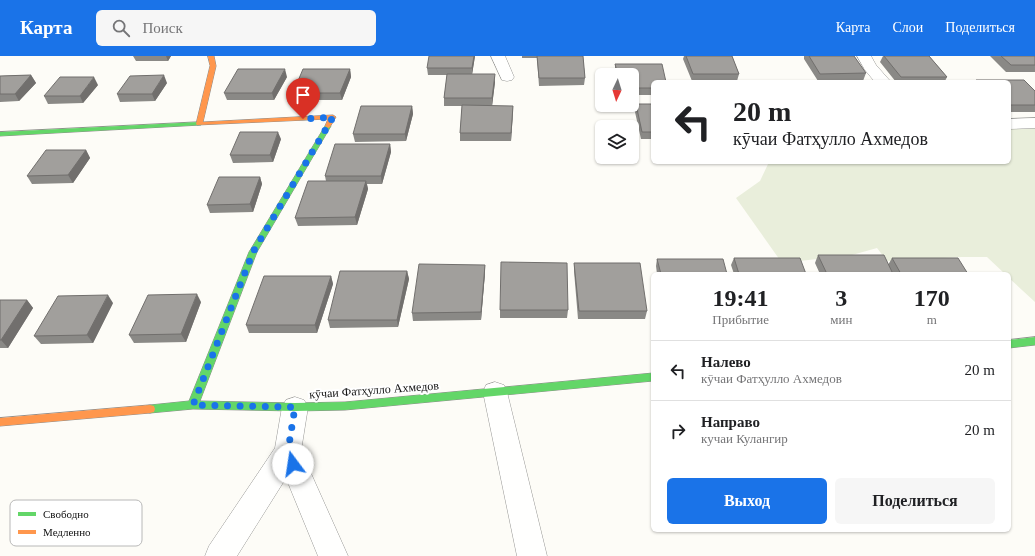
<!DOCTYPE html>
<html lang="ru">
<head>
<meta charset="utf-8">
<style>
  body { margin:0; font-family:Georgia,serif; background:#f6f6f6; color:#202124; height:100vh; display:flex; flex-direction:column; font-size:15px; white-space:nowrap }
  * { box-sizing:border-box; margin:0 }
  p { font-size:13px; color:#757577 }
  .icon { flex:none; width:22px; height:22px; fill:none; stroke:currentColor; stroke-width:2; stroke-linecap:round; stroke-linejoin:round }
  .map { position:relative; flex:1; overflow:hidden }
  .drawer { position:absolute; left:651px; top:216px; width:360px; height:260px; display:flex; flex-direction:column; background:#fff; border-radius:6px; box-shadow:0 1px 3px #0004 }
  .drawer>* { flex:none }
  .top-card { position:absolute; left:651px; top:24px; width:360px; height:84px; border-radius:6px; box-shadow:0 1px 3px #0004; background:#fff; color:#202124; overflow:hidden }
  .needle { width:26px; rotate:184deg }
  .tools { position:absolute; left:595px; top:12px; display:grid; gap:8px }
  .tools a { display:grid; place-items:center; width:44px; height:44px; border-radius:6px; background:#fff; box-shadow:0 1px 3px #0004; font-size:20px }
  .pin { position:absolute; display:grid; place-items:center; width:34px; height:34px; color:#fff; margin:-41px -17px; border-radius:50% 50% 50% 0; rotate:-45deg; box-shadow:0 0 4px #0007 }
  .pin .icon { rotate:45deg }
  .me { position:absolute; width:44px; margin:-22px; rotate:346deg; stroke-linejoin:round; filter:drop-shadow(0 0 3px #0008) }
  .turn { display:flex; align-items:center; gap:14px; height:84px; padding:0 16px; font-size:18px }
  .turn .icon { width:52px; height:52px; stroke-width:2.5 }
  .turn b { display:block; font-size:28px; line-height:34px }
  .eta { display:flex; justify-content:space-evenly; align-items:center; height:68px; text-align:center }
  .eta b { font-size:24px; font-weight:600; line-height:28px }
  .primary-button { display:flex; gap:8px; margin-top:auto; padding:8px 16px }
  .primary-button a { flex:1; height:46px; border-radius:6px; background:#1a73e8; color:#fff; font-size:16px; font-weight:600; line-height:46px; text-align:center }
  .primary-button a+a { background:#f6f6f6; color:#202124 }
  ul { padding:0; list-style:none }
  li { display:flex; align-items:center; gap:12px; height:60px; padding:0 16px; border-top:1px solid #e0e0e0 }
  li div { flex:1 }
  li b { display:block; font-size:15px }
  li em { font-style:normal }
  header { display:flex; align-items:center; gap:24px; box-sizing:border-box; height:56px; padding:0 20px; background:#1a73e8; color:#fff }
  header strong { font-size:19px }
  nav { display:flex; gap:22px; margin-inline-start:auto; font-size:14px }
  .search { width:280px; height:36px; background:#f6f6f6; display:flex; align-items:center; gap:10px; box-sizing:border-box; padding:0 14px; border-radius:6px; color:#757577; font-size:15px }
  .map>svg:first-child { display:block }
</style>
</head>
<body>
<header>
<strong>Карта</strong>
<div class="search"><svg class="icon" aria-label="search" viewBox="0 0 24 24"><circle cx="10" cy="10" r="6"/><path d="M15 15l6 6"/></svg>Поиск</div>
<nav><a>Карта</a><a>Слои</a><a>Поделиться</a></nav>
</header>
<div class="map">
<svg width="1035" height="500" viewBox="0 0 1035 500">
  <rect width="100%" height="100%" fill="#fdfcf7"/>
  <!-- cemetery -->
  <path fill="#e9eedb" d="M1035 72V246L1009 222V218H1005L987 201H962L887 205 877 192 852 199 782 207 736 142 760 125 769 106H1009V73Z"/>
  <g fill="none" stroke-linecap="round" stroke-linejoin="round">
    <!-- street casing -->
    <g stroke="#979795" stroke-width="1">
      <path id="street" d="M491 0H505L514 21 512 24 507 25 502 24Z
        M857 0H871L876 9 891 26H875L865 14Z
        M1035 62V72L1009 73V63Z
        M495 326 504 329 507 336 547 500H517L483 336 486 329Z
        M295 341 304 344 308 351 301 395 348 500H318L286 422 237 500H205L209 490 275 392 282 351 286 344Z"/>
    </g>
    <!-- fast casing -->
    <g stroke="#8e8d8b" stroke-width="1">
      <path id="fast" d="M199 66 202 68 201 69 0 80V76Z
        M328 68 331 70 257 196 200 345 295 347 345 346 653 317V325L345 354 295 355 193 353 150 357 146 356 145 353 146 350 150 349 189 345 249 196 325 70Z
        M1035 281V289L1009 292V284Z"/>
    </g>
    <!-- slow casing -->
    <g stroke="#8e8d8b" stroke-width="1">
      <path id="slow" d="M208 0H214L216 10 203 66 333 59 336 61 330 71 328 72 325 70 328 63 197 69 196 68 210 10Z
        M150 349 154 350 155 353 154 356 150 357 0 370V362Z"/>
    </g>
    <!-- street -->
    <use href="#street" fill="#fffffe" fill-rule="evenodd"/>
    <!-- fast -->
    <use href="#fast" fill="#63d668" fill-rule="evenodd"/>
    <!-- slow -->
    <use href="#slow" fill="#ff974d" fill-rule="evenodd"/>
  </g>
  <!-- wall -->
  <path fill="#8a8986" d="M133 0H171L168 5H136Z
    M475 0 472 18 495 26 492 50H513L511 85H460V77L462 50H444V42L447 19H428L427 12Z
    M522 0H583L585 22 584 29 539 30 537 2H522Z
    M684 0H732L739 18 737 25H692L683 3Z
    M804 0H854L866 17 863 25H818L804 3Z
    M883 0H929L947 21 945 25 965 26H896L880 6Z
    M990 0H1035V16H1006Z
    M615 8 653 26V39H632V19H615Z
    M350 13 351 21 342 44H295L293 37Z
    M31 19 36 27 19 45 0 46V20Z
    M287 21 274 44H227L224 37Z
    M976 24H1024L1035 35V56H1009V26H974Z
    M167 27 155 45 120 46 117 38Z
    M98 29 83 47 48 48 44 40Z
    M636 48H653V83H641L635 56Z
    M412 50 413 58 406 85 355 86 353 78Z
    M281 83 273 106 233 107 230 99Z
    M390 88 391 96 382 128H367L368 133 357 169 298 170 295 162 326 125 325 120Z
    M86 94 90 102 73 127 32 128 27 120Z
    M260 121 262 128 253 156 210 157 207 149Z
    M818 199 888 209 892 202 968 218H820L815 207Z
    M734 202 806 218H734L731 209Z
    M657 203 727 218H657L656 210Z
    M574 207 647 255 645 263H578L574 215Z
    M485 209V217L481 264 413 265 412 257Z
    M407 215 409 223 398 271 330 272 328 264Z
    M331 220 333 228 317 277H249L246 269Z
    M0 244H27L33 252 8 292H0Z
    M201 246 186 286 134 287 129 279Z
    M113 247 93 287 41 288 34 280Z
    M500 254H568L567 262H500Z"/>
  <!-- shaded-wall -->
  <path fill="#716f6d" d="M166 0H171L168 5Z
    M474 0H475L472 19V12Z
    M285 13 287 21 274 44 272 37Z
    M350 13 351 21 342 44 340 37Z
    M495 18V26L492 50V42Z
    M31 19 36 27 19 45 15 38Z
    M164 19 167 27 155 45 152 38Z
    M94 21 98 29 83 47 80 40Z
    M412 50 413 58 406 85 405 78Z
    M513 50V57L511 85V77Z
    M278 76 281 83 273 106 270 99Z
    M390 88 391 96 382 128 381 120Z
    M86 94 90 102 73 127 68 119Z
    M260 121 262 128 253 156 250 148Z
    M366 125 368 133 357 169 355 161Z
    M485 209V217L481 264V256Z
    M407 215 409 223 398 271 397 264Z
    M331 220 333 228 317 277 315 269Z
    M197 238 201 246 186 286 181 278Z
    M108 239 113 247 93 287 87 279Z
    M27 244 33 252 8 292 1 284Z"/>
  <!-- building -->
  <path fill="#a19f9c" stroke="#716f6d" d="M429 0H474L472 12H427Z
    M537 0H583L585 22H539Z
    M686 0H732L739 18H693Z
    M809 0H854L866 17 820 18Z
    M884 0H929L947 21H901Z
    M1001 0H1035V9H1011Z
    M615 8H662L666 26H653V32H632V19H618Z
    M238 13H285L272 37H224Z
    M303 13H350L340 37H293Z
    M447 18H495L492 42H444Z
    M31 19 15 38H0V20Z
    M164 19 152 38H117L130 20Z
    M60 21H94L80 40H44Z
    M976 24H1024L1035 35V49H1009V26H978Z
    M915 25H964L965 26H916Z
    M636 48H653V76H642Z
    M462 49 513 50 511 77H460Z
    M361 50H412L405 78H353Z
    M240 76H278L270 99H230Z
    M335 88H390L381 120H325Z
    M46 94H86L68 119 27 120Z
    M219 121H260L250 148 207 149Z
    M308 125H366L355 161 295 162Z
    M818 199H884L893 218H827Z
    M734 202H800L806 218H739Z
    M892 202H958L968 218H901Z
    M657 203H723L727 218H661Z
    M501 206 567 207 568 254H500Z
    M574 207H640L647 255H579Z
    M419 208 485 209 481 256 412 257Z
    M340 215H407L397 264H328Z
    M264 220H331L315 269H246Z
    M197 238 181 278 129 279 148 239Z
    M108 239 87 279 34 280 58 240Z
    M0 244H27L1 284H0Z"/>
  <g fill="none" stroke-linecap="round" stroke-linejoin="round">
    <!-- route -->
    <path stroke="#1a73e8" stroke-width="7" stroke-dasharray="0 12.6" d="M293 408 288 395 295 351 193 349 253 196 333 61 303 63"/>
  </g>
  <g text-anchor="middle" stroke-width="4" stroke-linejoin="round" paint-order="stroke">
    <!-- street labels -->
    <g font-size="12" fill="#111" stroke="#fff">
      <text transform="translate(374 334) rotate(-4)" y="4">кӯчаи Фатҳулло Ахмедов</text>
    </g>
  </g>
  <!-- legend -->
  <rect x="10" y="444" width="132" height="46" rx="6" fill="#fff" stroke="#b8b8b8" stroke-width="1"/>
  <rect x="18" y="456" width="18" height="4" fill="#63d668"/>
  <rect x="18" y="474" width="18" height="4" fill="#ff974d"/>
  <g font-size="11" fill="#111">
    <text x="43" y="462">Свободно</text>
    <text x="43" y="480">Медленно</text>
  </g>
</svg>
<div class="tools">
<a><svg class="needle" viewBox="-14 -14 28 28"><path d="M0-13l5 13h-10z" fill="#e53935"/><path d="M0 13l5-13h-10z" fill="#757577"/></svg></a>
<a><svg class="icon" aria-label="layers" viewBox="0 0 24 24"><path d="M12 4l9 5-9 5-9-5zM3 14l9 5 9-5"/></svg></a>
</div>
<div class="pin" style="left:303px;top:63px;background:#d93025"><svg class="icon" aria-label="arrive" viewBox="0 0 24 24"><path d="M6 21V4h12l-3 4 3 4H6"/></svg></div>
<svg class="me" style="left:293px;top:408px" viewBox="-20 -20 40 40"><circle r="19" fill="#fff"/><path d="M0-13L10 11 0 6-10 11z" fill="#1a73e8"/></svg>
<div class="top-card">
<div class="turn"><svg class="icon" aria-label="left" viewBox="0 0 24 24"><path d="M17 20v-9H6M10 6l-5 5 5 5"/></svg><div><b>20 m</b>кӯчаи Фатҳулло Ахмедов</div></div>
</div>
<section class="drawer">
<div class="eta">
<div><b>19:41</b><p>Прибытие</p></div>
<div><b>3</b><p>мин</p></div>
<div><b>170</b><p>m</p></div>
</div>
<ul>
<li><svg class="icon" aria-label="left" viewBox="0 0 24 24"><path d="M17 20v-9H6M10 6l-5 5 5 5"/></svg><div><b>Налево</b><p>кӯчаи Фатҳулло Ахмедов</p></div><em>20 m</em></li>
<li><svg class="icon" aria-label="right" viewBox="0 0 24 24"><path d="M7 20v-9h11M14 6l5 5-5 5"/></svg><div><b>Направо</b><p>кучаи Кулангир</p></div><em>20 m</em></li>
</ul>
<div class="primary-button"><a>Выход</a><a>Поделиться</a></div>
</section>
</div>
</body>
</html>
